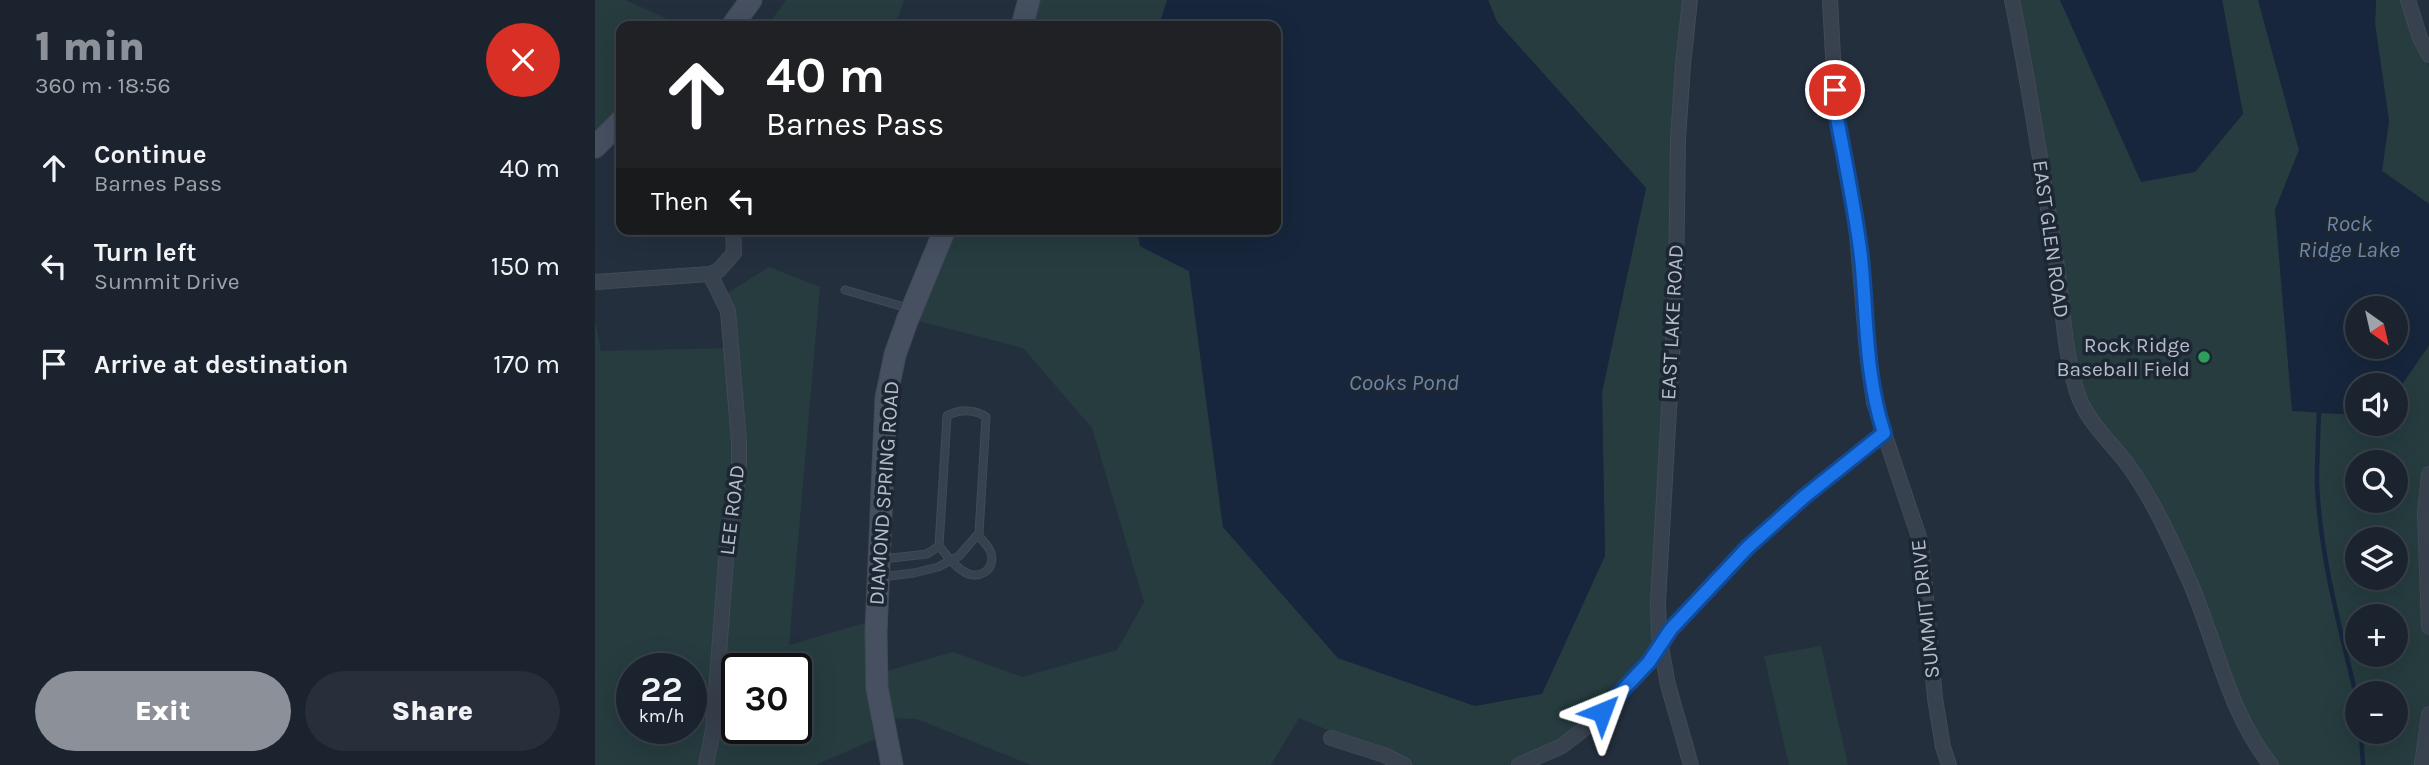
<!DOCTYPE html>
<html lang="en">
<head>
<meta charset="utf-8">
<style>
  body { margin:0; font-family:Karla,sans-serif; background:#282f3a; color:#f1f3f6; height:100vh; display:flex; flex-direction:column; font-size:26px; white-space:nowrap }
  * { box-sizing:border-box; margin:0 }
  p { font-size:23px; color:#a0a4aa }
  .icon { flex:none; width:38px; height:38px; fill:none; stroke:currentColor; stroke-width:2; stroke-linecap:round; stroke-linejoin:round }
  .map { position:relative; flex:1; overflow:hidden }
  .sheet { display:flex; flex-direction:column; background:#1b232e; width:595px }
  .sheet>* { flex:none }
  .guide { position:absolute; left:21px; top:21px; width:665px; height:214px; border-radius:14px; box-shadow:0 7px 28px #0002,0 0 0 2px #39404a; background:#202124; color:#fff; overflow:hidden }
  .needle { width:46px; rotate:146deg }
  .tools { position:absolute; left:1750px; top:296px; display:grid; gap:14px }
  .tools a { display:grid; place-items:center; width:63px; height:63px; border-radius:50%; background:#1b232e; box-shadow:0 7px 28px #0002,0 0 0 2px #39404a; font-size:35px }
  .speed { position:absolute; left:21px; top:653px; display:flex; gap:14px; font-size:35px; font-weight:700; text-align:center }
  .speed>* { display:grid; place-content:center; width:91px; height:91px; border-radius:50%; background:#1b232e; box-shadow:0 7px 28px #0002,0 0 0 2px #39404a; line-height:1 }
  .speed small { font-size:18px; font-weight:400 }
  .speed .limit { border:4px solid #111; border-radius:10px; background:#fff; color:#111 }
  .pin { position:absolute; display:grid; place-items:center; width:60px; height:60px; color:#fff; margin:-30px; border:4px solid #fff; border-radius:50%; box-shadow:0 2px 7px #0007 }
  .me { position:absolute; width:77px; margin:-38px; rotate:44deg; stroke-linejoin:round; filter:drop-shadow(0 0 5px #0008) }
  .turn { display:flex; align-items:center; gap:24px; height:147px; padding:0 35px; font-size:32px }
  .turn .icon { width:91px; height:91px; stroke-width:2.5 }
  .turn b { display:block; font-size:49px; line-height:60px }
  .then { display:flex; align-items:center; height:66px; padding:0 35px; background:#0003; gap:14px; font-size:26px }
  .round { display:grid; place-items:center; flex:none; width:74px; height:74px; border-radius:37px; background:#282f3a }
  .overview { display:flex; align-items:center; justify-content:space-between; height:119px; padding:0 35px }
  h1 { font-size:42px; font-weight:800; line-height:52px; color:#8c9099 }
  .cta { display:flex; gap:14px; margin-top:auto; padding:14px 35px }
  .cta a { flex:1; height:80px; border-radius:42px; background:#8c9099; color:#fff; font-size:28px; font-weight:800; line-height:80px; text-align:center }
  .cta a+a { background:#282f3a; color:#f1f3f6 }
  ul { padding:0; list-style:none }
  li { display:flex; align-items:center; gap:21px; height:98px; padding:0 35px }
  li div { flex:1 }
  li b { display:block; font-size:26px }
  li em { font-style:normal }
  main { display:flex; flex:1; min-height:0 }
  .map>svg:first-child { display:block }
</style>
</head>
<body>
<main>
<section class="sheet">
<div class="overview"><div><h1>1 min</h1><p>360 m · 18:56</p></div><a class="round" style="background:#d93025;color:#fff"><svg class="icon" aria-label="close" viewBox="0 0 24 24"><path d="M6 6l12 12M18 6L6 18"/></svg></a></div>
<ul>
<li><svg class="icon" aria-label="ahead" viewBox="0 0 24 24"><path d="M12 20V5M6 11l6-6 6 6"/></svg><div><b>Continue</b><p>Barnes Pass</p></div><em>40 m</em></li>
<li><svg class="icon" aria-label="left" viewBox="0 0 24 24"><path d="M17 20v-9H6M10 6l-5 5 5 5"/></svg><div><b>Turn left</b><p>Summit Drive</p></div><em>150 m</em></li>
<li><svg class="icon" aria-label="arrive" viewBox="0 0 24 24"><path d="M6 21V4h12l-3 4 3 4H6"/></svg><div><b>Arrive at destination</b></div><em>170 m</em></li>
</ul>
<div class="cta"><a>Exit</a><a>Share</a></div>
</section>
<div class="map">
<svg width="1834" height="765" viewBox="0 0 1834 765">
  <rect width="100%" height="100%" fill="#242f3e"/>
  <!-- green -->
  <path fill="#263c3f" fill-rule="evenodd" d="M0 0H30L88 26H26V110L0 135Z
    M191 0H309L300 26H172Z
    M426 0H572L564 26H417Z
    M893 0H1089L1078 181 1059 651 974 744 923 765H816L704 718 676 765H436L322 719 284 718 287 736 221 765H0V320L6 351 134 348 126 297 174 267 225 287 194 645 280 620 281 674 358 652 427 677 522 650 549 602 497 428 428 348 312 318 344 229H542L545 246 594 271 628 527 743 658 880 706 1010 556 1007 392 1051 188 902 22ZM37 668H96V728H37ZM142 668H201V728H142Z
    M1411 0H1465L1547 182 1648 114 1627 0H1663L1704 150 1680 210 1724 413 1762 415V424H1801V393L1834 345V765H1672L1569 525 1479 394ZM1762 462H1801V500H1762ZM1762 539H1801V578H1762ZM1762 616H1801V654H1762ZM1762 693H1801V732H1762Z
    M1781 0H1810L1834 67V204L1787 171 1794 121 1780 24Z
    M1226 646 1253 765H1194L1169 656Z"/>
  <!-- water -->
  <path fill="#17263c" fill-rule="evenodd" d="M572 0H893L902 22 1051 188 1007 392 1010 556 947 694 880 706 743 658 628 527 594 271 545 246 542 229H681V26H564Z
    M1465 0H1627L1648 114 1600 172 1546 182Z
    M1663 0H1781L1780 24 1794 121 1787 171 1834 204V345L1801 393V385H1762V415L1697 411 1680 210 1704 150ZM1762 308H1801V346H1762Z"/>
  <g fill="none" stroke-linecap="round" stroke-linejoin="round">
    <!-- stream -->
    <path stroke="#17263c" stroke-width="4.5" d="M1724 413C1723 436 1722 460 1722 483 1725 556 1745 628 1762 699
      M1766 732 1768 765"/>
    <!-- lane casing -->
    <g stroke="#414a57" stroke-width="9">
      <path id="lane" d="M250 290 316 309
        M288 559 332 554 344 546
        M286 577 319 573 343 567 364 556 384 533 391 417C380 409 364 409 352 416L344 546C351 554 358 565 368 571 382 581 401 571 396 553 394 546 387 540 383 535"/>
    </g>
    <!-- street casing -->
    <g stroke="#414a57" stroke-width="16">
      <path id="street" d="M1095 0 1088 65 1083 139 1081 286 1063 602 1064 636 1073 685 1096 765
        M1235 0 1241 113 1261 223 1272 352 1279 403 1326 543 1340 698 1348 747 1354 765
        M1417 0C1435 88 1448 177 1462 266 1468 308 1469 351 1482 392 1491 421 1515 441 1533 465 1559 501 1577 542 1595 582 1621 642 1634 714 1676 765
        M1813 0 1825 38 1834 55
        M0 282 115 274 124 270 139 253 138 229
        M1834 474 1830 513 1834 627
        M736 738 789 755 809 765
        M111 765 118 730 132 548 144 473V442L133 311 115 274
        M924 765 967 746 994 725 1054 662 1076 629 1153 547 1208 497 1289 433
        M1827 765 1834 714"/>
    </g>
    <!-- secondary casing -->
    <g stroke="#414a57" stroke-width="23">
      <path id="secondary" d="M137 26 156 0
        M427 26 434 0
        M0 147 26 121
        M297 765 282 688 281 632 291 398 300 355 312 321 350 229"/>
    </g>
    <!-- lane -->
    <use href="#lane" stroke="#38414e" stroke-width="7"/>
    <!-- street -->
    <use href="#street" stroke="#38414e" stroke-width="14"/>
    <!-- secondary -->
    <use href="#secondary" stroke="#465061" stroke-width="21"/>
  </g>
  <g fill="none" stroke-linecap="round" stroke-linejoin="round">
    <!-- route casing -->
    <g stroke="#114b97" stroke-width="18">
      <path id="route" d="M1007 712 1054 662 1076 629 1153 547 1209 497 1289 433C1270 375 1272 316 1266 257 1260 208 1250 161 1241 113L1240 90"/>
    </g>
    <!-- route -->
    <use href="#route" stroke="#1a73e8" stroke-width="12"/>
  </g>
  <!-- markers -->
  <circle fill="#2e9e5b" stroke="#1d2633" stroke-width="2.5" cx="1609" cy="357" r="7"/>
  <g text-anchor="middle" stroke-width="7" stroke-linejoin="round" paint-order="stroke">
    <!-- street labels -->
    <g font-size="21" fill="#b4bcc9" stroke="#1d2633">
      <text transform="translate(1456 239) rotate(82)" y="7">EAST GLEN ROAD</text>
      <text transform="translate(1077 322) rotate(-87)" y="7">EAST LAKE ROAD</text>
      <text transform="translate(289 493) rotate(-86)" y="7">DIAMOND SPRING ROAD</text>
      <text transform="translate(137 510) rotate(-83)" y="7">LEE ROAD</text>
      <text transform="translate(1330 609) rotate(-96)" y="7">SUMMIT DRIVE</text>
    </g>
    <!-- poi labels -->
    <g font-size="21" fill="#b4bcc9" stroke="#1d2633" text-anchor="end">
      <text x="1595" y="352">Rock Ridge<tspan x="1595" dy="24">Baseball Field</tspan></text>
    </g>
    <!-- water labels -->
    <g font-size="23" font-style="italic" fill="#6d86a8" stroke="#1d2633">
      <text x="1754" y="231">Rock<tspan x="1754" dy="26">Ridge Lake</tspan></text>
      <text x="809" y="390">Cooks Pond</text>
    </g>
  </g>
</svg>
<div class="tools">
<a><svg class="needle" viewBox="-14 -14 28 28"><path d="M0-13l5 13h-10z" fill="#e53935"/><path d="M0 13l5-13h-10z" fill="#a0a4aa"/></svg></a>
<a><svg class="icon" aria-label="sound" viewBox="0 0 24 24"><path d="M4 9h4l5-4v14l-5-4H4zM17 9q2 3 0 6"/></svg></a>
<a><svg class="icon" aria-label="search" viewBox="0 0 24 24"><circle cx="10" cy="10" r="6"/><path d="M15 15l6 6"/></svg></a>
<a><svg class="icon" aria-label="layers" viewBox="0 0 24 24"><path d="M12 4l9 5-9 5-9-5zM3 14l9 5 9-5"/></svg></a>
<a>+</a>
<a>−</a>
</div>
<div class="speed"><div>22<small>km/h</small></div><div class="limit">30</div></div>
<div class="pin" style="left:1240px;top:90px;background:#d93025"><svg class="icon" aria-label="arrive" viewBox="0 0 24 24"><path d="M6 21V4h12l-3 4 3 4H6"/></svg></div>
<svg class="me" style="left:1007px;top:712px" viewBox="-20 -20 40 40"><path d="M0-17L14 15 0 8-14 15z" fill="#1a73e8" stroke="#fff" stroke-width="4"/></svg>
<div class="guide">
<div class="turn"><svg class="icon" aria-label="ahead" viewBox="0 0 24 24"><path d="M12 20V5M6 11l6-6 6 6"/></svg><div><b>40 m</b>Barnes Pass</div></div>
<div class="then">Then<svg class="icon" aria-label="left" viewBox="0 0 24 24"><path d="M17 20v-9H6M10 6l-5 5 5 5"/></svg></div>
</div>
</div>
</main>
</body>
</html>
